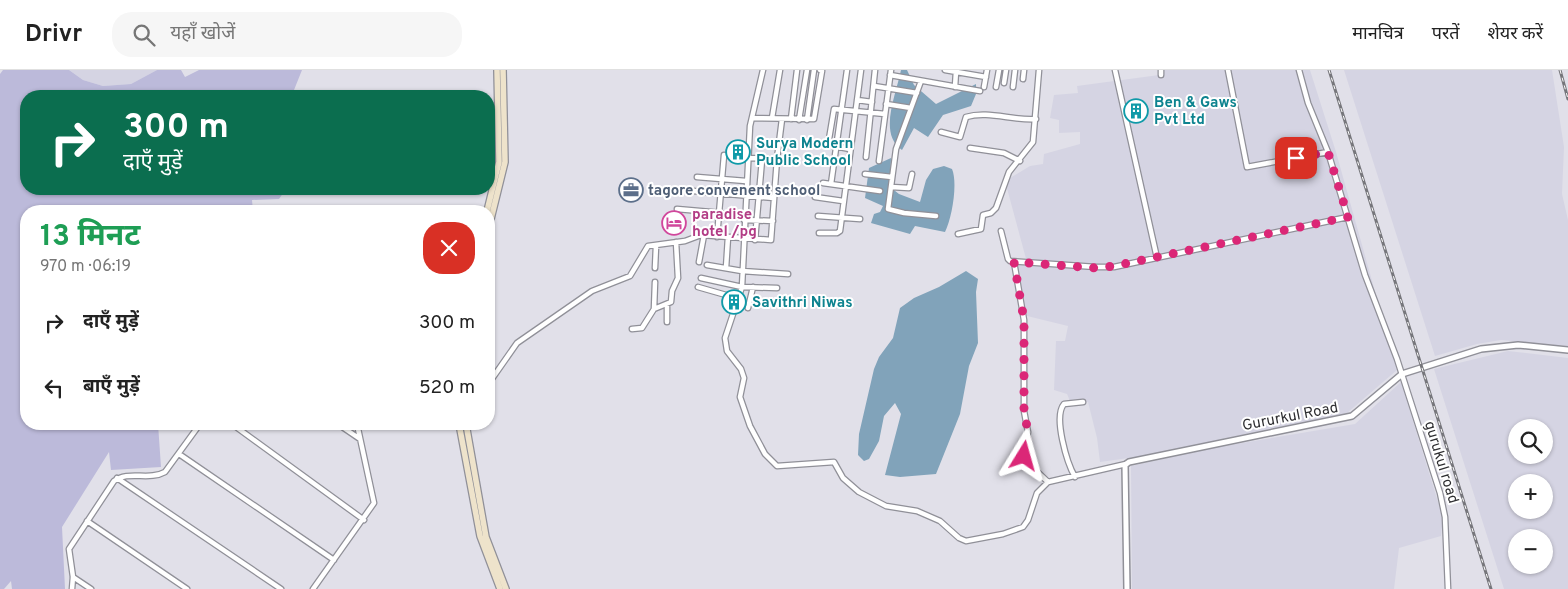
<!DOCTYPE html>
<html lang="hi">
<head>
<meta charset="utf-8">
<style>
  body { margin:0; font-family:Overpass,"Noto Sans Devanagari",sans-serif; background:#f6f6f6; color:#222; height:100vh; display:flex; flex-direction:column; font-size:19px; white-space:nowrap }
  * { box-sizing:border-box; margin:0 }
  p { font-size:16px; color:#767676 }
  .icon { flex:none; width:28px; height:28px; fill:none; stroke:currentColor; stroke-width:2; stroke-linecap:round; stroke-linejoin:round }
  .map { position:relative; flex:1; overflow:hidden }
  .details { position:absolute; left:20px; top:135px; width:475px; height:225px; display:flex; flex-direction:column; background:#fff; border-radius:20px; box-shadow:0 1px 4px #0004 }
  .details>* { flex:none }
  .banner { position:absolute; left:20px; top:20px; width:475px; height:105px; border-radius:20px; box-shadow:0 1px 4px #0004; background:#0b6e4f; color:#fff; overflow:hidden }
  .controls { position:absolute; left:1508px; top:349px; display:grid; gap:10px }
  .controls a { display:grid; place-items:center; width:45px; height:45px; border-radius:50%; background:#fff; box-shadow:0 1px 4px #0004; font-size:25px }
  .pin { position:absolute; display:grid; place-items:center; width:42px; height:42px; color:#fff; margin:-21px; border-radius:10px; box-shadow:0 2px 8px #0006 }
  .me { position:absolute; width:55px; margin:-28px; rotate:8deg; stroke-linejoin:round; filter:drop-shadow(0 0 4px #0008) }
  .turn { display:flex; align-items:center; gap:18px; height:105px; padding:0 20px; font-size:22px }
  .turn .icon { width:65px; height:65px; stroke-width:2.5 }
  .turn b { display:block; font-size:35px; line-height:42px }
  .round { display:grid; place-items:center; flex:none; width:52px; height:52px; border-radius:20px; background:#f6f6f6 }
  .head { display:flex; align-items:center; justify-content:space-between; height:85px; padding:0 20px }
  h1 { font-size:30px; font-weight:700; line-height:38px; color:#1e9e55 }
  ul { padding:0; list-style:none }
  li { display:flex; align-items:center; gap:15px; height:65px; padding:0 20px }
  li div { flex:1 }
  li b { display:block; font-size:19px }
  li em { font-style:normal }
  header { display:flex; align-items:center; gap:30px; box-sizing:border-box; height:70px; padding:0 25px; background:#fff; border-bottom:1px solid #e0e0e0 }
  header strong { font-size:24px }
  nav { display:flex; gap:28px; margin-inline-start:auto; font-size:18px }
  .search { width:350px; height:45px; background:#f6f6f6; display:flex; align-items:center; gap:12px; box-sizing:border-box; padding:0 18px; border-radius:20px; color:#767676; font-size:19px }
  .map>svg:first-child { display:block }
</style>
</head>
<body>
<header>
<strong>Drivr</strong>
<div class="search"><svg class="icon" aria-label="search" viewBox="0 0 24 24"><circle cx="10" cy="10" r="6"/><path d="M15 15l6 6"/></svg>यहाँ खोजें</div>
<nav><a>मानचित्र</a><a>परतें</a><a>शेयर करें</a></nav>
</header>
<div class="map">
<svg width="1568" height="519" viewBox="0 0 1568 519">
  <rect width="100%" height="100%" fill="#e1e0e9"/>
  <!-- built -->
  <path fill="#d5d4e3" fill-rule="evenodd" d="M69 0H157L131 14 103 16 83 10Z
    M1159 0H1310L1336 82 1397 300 1347 343 1136 387 1100 392 1097 368 1088 332 1070 331 1067 324 1054 320 1056 271H1065L1068 256 1023 245 1013 194 1028 196 1005 111 1030 96 1043 94 1044 84 1080 74V62L1059 63V50L1050 48 1054 25 1078 23 1077 16 1159 5Z
    M1344 0H1552L1564 77 1562 124 1568 150V276L1501 270 1477 274 1435 286Z
    M1508 281 1568 288V519H1504L1434 299ZM1516 358H1544V385H1516ZM1544 412V440H1516V412ZM1516 468H1544V495H1516Z
    M1401 312 1443 448 1441 466 1399 478 1394 519H1132L1131 396 1218 377 1355 354Z"/>
  <!-- green -->
  <path fill="#bcbada" d="M3 0H69L83 10 103 16 131 14 157 0H181L185 7 199 0H302L294 20 288 26H26V119H286L279 129 252 130 253 141H26V354H158L161 397 111 400 109 382 62 457 65 519H12L11 511 4 519H0V4Z"/>
  <!-- water -->
  <path fill="#81a3ba" d="M901 0H907L914 15 936 34 976 14V24L971 36 943 45 928 67 914 58 902 80C878 64 896 25 901 0Z
    M891 88 890 117 899 124 920 132 926 110 933 99 944 96 952 99C958 113 952 148 945 162L915 156 910 164 871 153 874 144 880 142 883 136 865 128 869 98Z
    M966 201 978 209 976 222 978 273 969 296 960 344 936 404 900 407 885 405 901 344 895 333 884 346 879 371 869 389 864 391 858 385 859 364 874 299 879 287 893 268 900 238 914 228 939 217Z"/>
  <g fill="none" stroke-linecap="round" stroke-linejoin="round">
    <!-- minor casing -->
    <g stroke="#909098" stroke-width="7">
      <path id="minor" d="M763 0 750 56 742 217 725 268 727 281 741 299 744 308 740 327 750 356 765 384 777 396 834 392 843 408 859 422 886 436 917 441 940 451 959 468 966 471 1003 464 1023 457 1028 450 1037 423 1048 412 1126 394
        M945 0 986 7
        M1115 0 1157 188
        M1228 0 1247 97 1328 82
        M1299 0 1308 33 1328 82 1365 205 1397 289 1440 423 1445 447 1448 519
        M890 5 980 21
        M1161 5V0
        M1023 9 1024 0
        M921 11 896 79 888 139 904 143 936 146
        M1004 13 1006 0
        M874 16 917 23
        M955 17 956 1
        M984 17 987 0
        M996 17 999 0
        M1013 17 1015 0
        M857 30 872 32
        M886 34 911 38
        M752 48 814 49 822 1 820 0
        M772 48 780 0
        M791 49 797 0
        M799 50 807 0
        M807 50 814 0
        M941 62 960 67 966 47C988 40 1013 51 1036 49
        M970 78 1004 83 1020 91
        M850 79 828 75 834 39 885 44
        M866 87 875 0
        M748 88 777 89
        M879 91 891 0
        M865 104 892 107
        M697 107 746 111
        M823 113 880 121
        M831 114 847 0
        M891 117 909 118 912 104
        M693 121 774 128
        M815 127 843 131
        M677 139 745 145
        M818 146 860 149
        M744 150 773 151
        M1001 161 1008 189 1010 191 1096 197H1114L1348 147
        M819 163H837L840 161 861 0
        M958 164 981 159 983 145 991 143 996 138 1009 102 1033 72 1039 0
        M717 167 724 85
        M755 170 762 90
        M699 192 704 165
        M1014 192 1024 250V341L1028 362 1024 386 1028 393 1048 412
        M707 195 742 201 788 204
        M655 198 656 176
        M726 198 728 167
        M701 208 742 217 777 218
        M698 217 740 229
        M667 234V252
        M748 238 753 217
        M654 239 655 212
        M632 259 642 258 654 239 671 232 672 221 678 208 676 172
        M489 313 517 273 592 221 630 206 648 176 685 171 701 165 771 170 777 89 782 49
        M232 354 364 450
        M338 354 360 369
        M179 384 334 490
        M1075 407C1067 393 1053 347 1064 334L1083 332
        M117 408 281 519
        M87 451 187 519
        M73 507 91 519
        M72 519 73 507 69 479 114 411C128 400 149 411 165 402L200 354
        M313 519 374 433 357 354"/>
    </g>
    <!-- tertiary casing -->
    <g stroke="#909098" stroke-width="8">
      <path id="tertiary" d="M1127 519 1125 395 1129 392 1352 346 1402 304 1481 279 1518 275 1568 280"/>
    </g>
    <!-- secondary casing -->
    <g stroke="#909098" stroke-width="8">
      <path id="secondary" d="M487 141 499 92 497 0
        M489 157 505 92 503 0
        M459 354 480 466 500 519
        M466 354 486 467 506 519"/>
    </g>
    <!-- minor -->
    <use href="#minor" stroke="#fff" stroke-width="4.5"/>
    <!-- tertiary -->
    <use href="#tertiary" stroke="#fff" stroke-width="5"/>
    <!-- secondary -->
    <use href="#secondary" stroke="#eee3cb" stroke-width="5.5"/>
    <!-- rail casing -->
    <g stroke="#76767b" stroke-width="3">
      <path id="rail" d="M1329 0 1491 519
        M1560 0 1568 29"/>
    </g>
    <!-- rail -->
    <use href="#rail" stroke="#fff" stroke-width="1" stroke-dasharray="4" stroke-linecap="butt"/>
  </g>
  <g fill="none" stroke-linecap="round" stroke-linejoin="round">
    <!-- route -->
    <path stroke="#db2777" stroke-width="9" stroke-dasharray="0 16.2" d="M1024 386 1028 362 1024 341V250L1014 192 1096 198 1114 196 1348 147 1328 82 1296 88"/>
  </g>
  <!-- icons -->
  <defs>
    <g id="building-ring" transform="scale(1.25)"><circle r="9.5" fill="#fff" stroke="#0f9aa8" stroke-width="1.5"/><path d="M-4-6H4V6H1V3H-1V6H-4ZM-2.5-4.3h1.7v1.8h-1.7ZM.8-4.3h1.7v1.8H.8ZM-2.5-1h1.7V.8h-1.7ZM.8-1h1.7V.8H.8Z" fill="#0f9aa8"/></g>
    <g id="office-ring" transform="scale(1.25)"><circle r="9.5" fill="#fff" stroke="#5c6f8a" stroke-width="1.5"/><path d="M-6-3h4V-5.5h4V-3h4V5H-6ZM-1-4.5V-3h2v-1.5ZM-6 0V1H6V0Z" fill="#5c6f8a"/></g>
    <g id="hotel-ring" transform="scale(1.25)"><circle r="9.5" fill="#fff" stroke="#d1479c" stroke-width="1.5"/><path d="M-6-4.5h1.5V1H6V5H4.5V3h-9V5H-6ZM-4 0a1.8 1.8 0 1 1 3.6 0ZM.5 0V-2.5h3Q6-2.5 6 0Z" fill="#d1479c"/></g>
  </defs>
  <g fill-rule="evenodd">
    <use href="#building-ring" x="1136" y="41"/>
    <use href="#building-ring" x="738" y="82"/>
    <use href="#office-ring" x="631" y="120"/>
    <use href="#hotel-ring" x="674" y="153"/>
    <use href="#building-ring" x="734" y="232"/>
  </g>
  <g text-anchor="middle" stroke-width="4" stroke-linejoin="round" paint-order="stroke">
    <!-- culture labels -->
    <g font-size="15" font-weight="bold" fill="#0d838f" stroke="#fff" text-anchor="start">
      <text x="1154" y="37">Ben &amp; Gaws<tspan x="1154" dy="17">Pvt Ltd</tspan></text>
      <text x="756" y="78">Surya Modern<tspan x="756" dy="17">Public School</tspan></text>
      <text x="752" y="237">Savithri Niwas</text>
    </g>
    <!-- service labels -->
    <g font-size="15" font-weight="bold" fill="#4e5e75" stroke="#fff" text-anchor="start">
      <text x="648" y="125">tagore convenent school</text>
    </g>
    <!-- hotel labels -->
    <g font-size="15" font-weight="bold" fill="#b23c85" stroke="#fff" text-anchor="start">
      <text x="692" y="149">paradise<tspan x="692" dy="17">hotel /pg</tspan></text>
    </g>
    <!-- street labels -->
    <g font-size="15" fill="#2e2e31" stroke="#fff">
      <text transform="translate(1290 346) rotate(-11)" y="5">Gururkul Road</text>
      <text transform="translate(1442 392) rotate(73)" y="5">gurukul road</text>
    </g>
  </g>
</svg>
<div class="controls">
<a><svg class="icon" aria-label="search" viewBox="0 0 24 24"><circle cx="10" cy="10" r="6"/><path d="M15 15l6 6"/></svg></a>
<a>+</a>
<a>−</a>
</div>
<div class="pin" style="left:1296px;top:88px;background:#d93025"><svg class="icon" aria-label="arrive" viewBox="0 0 24 24"><path d="M6 21V4h12l-3 4 3 4H6"/></svg></div>
<svg class="me" style="left:1024px;top:386px" viewBox="-20 -20 40 40"><path d="M0-17L14 15 0 8-14 15z" fill="#db2777" stroke="#fff" stroke-width="4"/></svg>
<div class="banner">
<div class="turn"><svg class="icon" aria-label="right" viewBox="0 0 24 24"><path d="M7 20v-9h11M14 6l5 5-5 5"/></svg><div><b>300 m</b>दाएँ मुड़ें</div></div>
</div>
<section class="details">
<div class="head"><div><h1>13 मिनट</h1><p>970 m · 06:19</p></div><a class="round" style="background:#d93025;color:#fff"><svg class="icon" aria-label="close" viewBox="0 0 24 24"><path d="M6 6l12 12M18 6L6 18"/></svg></a></div>
<ul>
<li><svg class="icon" aria-label="right" viewBox="0 0 24 24"><path d="M7 20v-9h11M14 6l5 5-5 5"/></svg><div><b>दाएँ मुड़ें</b></div><em>300 m</em></li>
<li><svg class="icon" aria-label="left" viewBox="0 0 24 24"><path d="M17 20v-9H6M10 6l-5 5 5 5"/></svg><div><b>बाएँ मुड़ें</b></div><em>520 m</em></li>
</ul>
</section>
</div>
</body>
</html>
